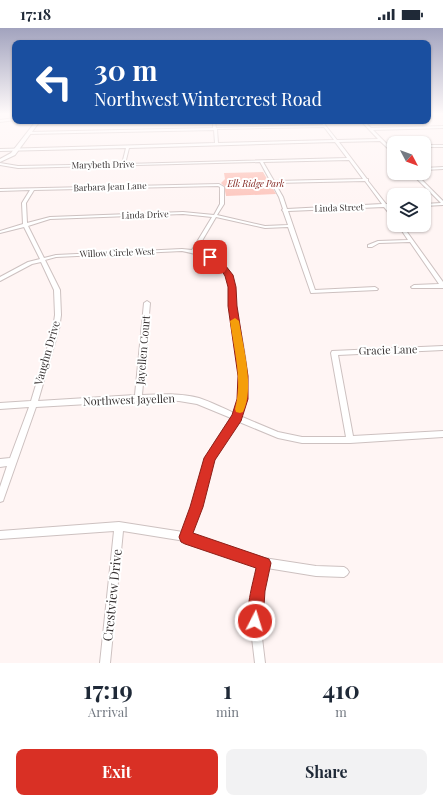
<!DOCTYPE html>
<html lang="en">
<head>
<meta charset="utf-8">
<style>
  body { margin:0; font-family:"Playfair Display",serif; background:#f2f2f3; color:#1f2937; height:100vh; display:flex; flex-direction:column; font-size:15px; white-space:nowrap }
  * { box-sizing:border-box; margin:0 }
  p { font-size:13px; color:#747a83 }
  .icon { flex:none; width:22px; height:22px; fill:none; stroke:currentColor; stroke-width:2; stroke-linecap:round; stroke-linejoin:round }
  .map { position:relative; height:635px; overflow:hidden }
  .panel { display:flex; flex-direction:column; background:#fff; flex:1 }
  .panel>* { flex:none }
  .banner { position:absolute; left:12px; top:12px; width:419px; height:84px; border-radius:8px; box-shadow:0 1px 3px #0004; background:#1a4fa0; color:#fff; overflow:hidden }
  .needle { width:26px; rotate:131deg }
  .controls { position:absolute; left:387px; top:108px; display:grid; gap:8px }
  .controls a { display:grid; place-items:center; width:44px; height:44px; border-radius:8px; background:#fff; box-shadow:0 1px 3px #0004; font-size:20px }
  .pin { position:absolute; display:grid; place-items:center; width:34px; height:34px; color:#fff; margin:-17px; border-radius:8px; box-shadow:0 2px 6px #0006 }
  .me { position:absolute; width:44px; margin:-22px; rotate:5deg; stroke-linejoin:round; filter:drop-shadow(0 0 3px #0008) }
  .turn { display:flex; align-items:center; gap:14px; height:84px; padding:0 16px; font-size:18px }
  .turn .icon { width:52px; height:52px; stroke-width:2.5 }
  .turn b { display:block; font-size:28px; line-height:34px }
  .eta { display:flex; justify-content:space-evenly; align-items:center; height:68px; text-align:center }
  .eta b { font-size:24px; font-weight:700; line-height:28px }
  .action { display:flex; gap:8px; margin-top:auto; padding:8px 16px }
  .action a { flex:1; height:46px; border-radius:8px; background:#d93025; color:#fff; font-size:16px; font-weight:700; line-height:46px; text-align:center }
  .action a+a { background:#f2f2f3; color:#1f2937 }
  .status { display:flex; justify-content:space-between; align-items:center; height:28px; padding:0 20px; background:#fff; direction:ltr }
  .status svg { height:11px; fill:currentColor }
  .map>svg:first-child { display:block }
</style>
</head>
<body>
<div class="status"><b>17:18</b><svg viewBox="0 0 49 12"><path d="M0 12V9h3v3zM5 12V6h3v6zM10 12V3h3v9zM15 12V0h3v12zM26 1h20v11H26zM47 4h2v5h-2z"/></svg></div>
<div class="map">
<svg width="443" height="635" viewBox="0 0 443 635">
  <rect width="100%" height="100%" fill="#fff5f4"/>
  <!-- green -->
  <path fill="#fdc5bc" d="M263 144 276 166 226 168 224 158 221 155 225 151 224 145Z"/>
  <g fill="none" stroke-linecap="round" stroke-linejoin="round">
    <!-- minor casing -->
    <g stroke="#cdc1c0" stroke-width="2">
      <path id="minor" d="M15 90V92L0 94V92Z
        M213 93H215L216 100 323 97 320 93H322L337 112 378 111 361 93H364L371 100 443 98V100L373 102 394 123V126L380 113 339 114 367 151H368V153L386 176H394V178H388L394 186V190H393L384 179 288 183 315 262 375 259 378 261 377 262 311 265 288 199 265 200 216 189 196 223C210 227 223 232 231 246 236 256 234 268 236 279 241 314 256 354 240 388L278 404 302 409H346L331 325 332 323 443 318V322L338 327 353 408 443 403V409L350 415H302L278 410 237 393 220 419 214 432 201 478 190 506 264 530 316 538 344 539 347 541 349 544 347 547 344 549 316 548 267 540 263 563 260 593 265 635H255L250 593 253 563 259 538 185 513 123 503 110 635H100L114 503 0 511V503L119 494 183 504 193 478 202 442 207 428 215 414 231 390 197 376 179 373 158 372 36 379 4 470 3 473 0 474V459L7 438 0 439V431L10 430 29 379 0 381V375L31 373 53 301 55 287 54 262 41 234 32 236 0 253V249L28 234 40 231 24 199 0 205V203L23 196 22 175 30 162 0 163V161L219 156 224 159V176L217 187 265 198 288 197 283 183 282 182 283 181 279 169 260 134 18 140 0 137V135L18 138 122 136 126 120 0 123V121L215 115 214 102 29 106 27 105 29 104 213 100ZM324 99 334 112 218 115 217 101ZM335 114 347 130 125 136 129 120ZM349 132 363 151 274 153 263 134ZM365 153 382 176 287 181 283 169 275 155ZM218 158 220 159V176L214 187 183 184 50 189 27 195 26 175 34 162ZM183 186 212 189 192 222 182 221 56 227 44 230 28 198 50 191ZM182 223C197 226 213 229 223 242 226 245 227 248 228 252 231 261 229 271 230 280 234 307 241 334 240 362 240 370 238 378 234 385 223 380 211 374 199 370 181 365 160 366 142 367L150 275 147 273 144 275 135 367 38 373 59 301 61 287 60 262 45 232 56 229Z
        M424 117H443V119H424Z
        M443 139V141L424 142V140Z
        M411 145H415L443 173V177L424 178V176L441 175Z
        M398 197H402L443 254V260H412L411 259 414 257 439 256 410 214 379 215 372 219H368V217L378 213 408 212Z"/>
    </g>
    <!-- tertiary casing -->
    <g stroke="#cdc1c0" stroke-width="2">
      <path id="tertiary" d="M36 93H40L15 127 0 134V131L11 125Z"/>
    </g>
    <!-- minor -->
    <use href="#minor" fill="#fff" fill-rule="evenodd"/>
    <!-- tertiary -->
    <use href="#tertiary" fill="#fff" fill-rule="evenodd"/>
  </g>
  <!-- sky -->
  <linearGradient id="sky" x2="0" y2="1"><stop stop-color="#a2a3be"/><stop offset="0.49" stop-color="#fffafa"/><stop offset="1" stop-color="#fffafa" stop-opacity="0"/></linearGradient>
  <rect width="443" height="175" fill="url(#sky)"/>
  <!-- route -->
  <path fill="#d93025" stroke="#8d1f18" d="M210 227 225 237 233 247 236 259 237 278 248 348V371L241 393 215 432 203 479 193 505 269 531 271 535 265 563 263 593 260 598 255 600 250 598C244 584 253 555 256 540L185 516 181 514 179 509 190 479 204 430 232 387 237 371 238 348 228 278V259L225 248 220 240 206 229Z"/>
  <!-- slow -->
  <path fill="#f59e0b" d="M235 290 239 293C243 319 255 360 243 384L240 385 236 384 235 381C243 353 234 321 230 293Z"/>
  <g text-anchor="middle" stroke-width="4" stroke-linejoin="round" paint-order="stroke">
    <!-- far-street labels -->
    <g font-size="9" fill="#373232" stroke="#fff">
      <text transform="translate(103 137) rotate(-1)" y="3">Marybeth Drive</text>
      <text transform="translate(110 159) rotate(-2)" y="3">Barbara Jean Lane</text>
      <text transform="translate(339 180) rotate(-2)" y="3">Linda Street</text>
      <text transform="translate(145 187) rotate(-2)" y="3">Linda Drive</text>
      <text transform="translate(117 225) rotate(-2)" y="3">Willow Circle West</text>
    </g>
    <!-- far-park labels -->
    <g font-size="9" font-style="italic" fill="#80221c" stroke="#fff">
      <text x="256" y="159">Elk Ridge Park</text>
    </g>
    <!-- street labels -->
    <g font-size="11" fill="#373232" stroke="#fff">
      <text transform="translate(143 322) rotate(-85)" y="4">Jayellen Court</text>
      <text transform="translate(388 322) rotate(-2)" y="4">Gracie Lane</text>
      <text transform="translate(47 325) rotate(-74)" y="4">Vaughn Drive</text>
      <text transform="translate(129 372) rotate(-2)" y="4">Northwest Jayellen</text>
    </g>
    <!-- near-street labels -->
    <g font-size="13" fill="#373232" stroke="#fff">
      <text transform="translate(112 567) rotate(-84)" y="5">Crestview Drive</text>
    </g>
  </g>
</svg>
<div class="controls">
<a><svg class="needle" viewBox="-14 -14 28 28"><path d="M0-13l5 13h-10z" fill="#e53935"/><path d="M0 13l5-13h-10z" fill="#747a83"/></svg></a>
<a><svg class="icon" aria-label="layers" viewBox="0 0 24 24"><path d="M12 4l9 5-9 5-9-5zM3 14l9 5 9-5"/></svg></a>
</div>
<div class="pin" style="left:210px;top:229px;background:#d93025"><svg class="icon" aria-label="arrive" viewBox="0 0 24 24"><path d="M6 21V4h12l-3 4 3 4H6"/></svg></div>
<svg class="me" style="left:255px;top:593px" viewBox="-20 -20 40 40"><circle r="17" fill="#d93025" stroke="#fff" stroke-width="3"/><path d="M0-11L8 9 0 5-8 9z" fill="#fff"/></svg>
<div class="banner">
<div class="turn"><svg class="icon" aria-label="left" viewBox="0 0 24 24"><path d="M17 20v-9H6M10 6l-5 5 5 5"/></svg><div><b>30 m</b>Northwest Wintercrest Road</div></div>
</div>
</div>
<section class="panel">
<div class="eta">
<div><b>17:19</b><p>Arrival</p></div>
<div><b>1</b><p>min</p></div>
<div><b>410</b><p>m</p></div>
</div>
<div class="action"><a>Exit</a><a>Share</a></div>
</section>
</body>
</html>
